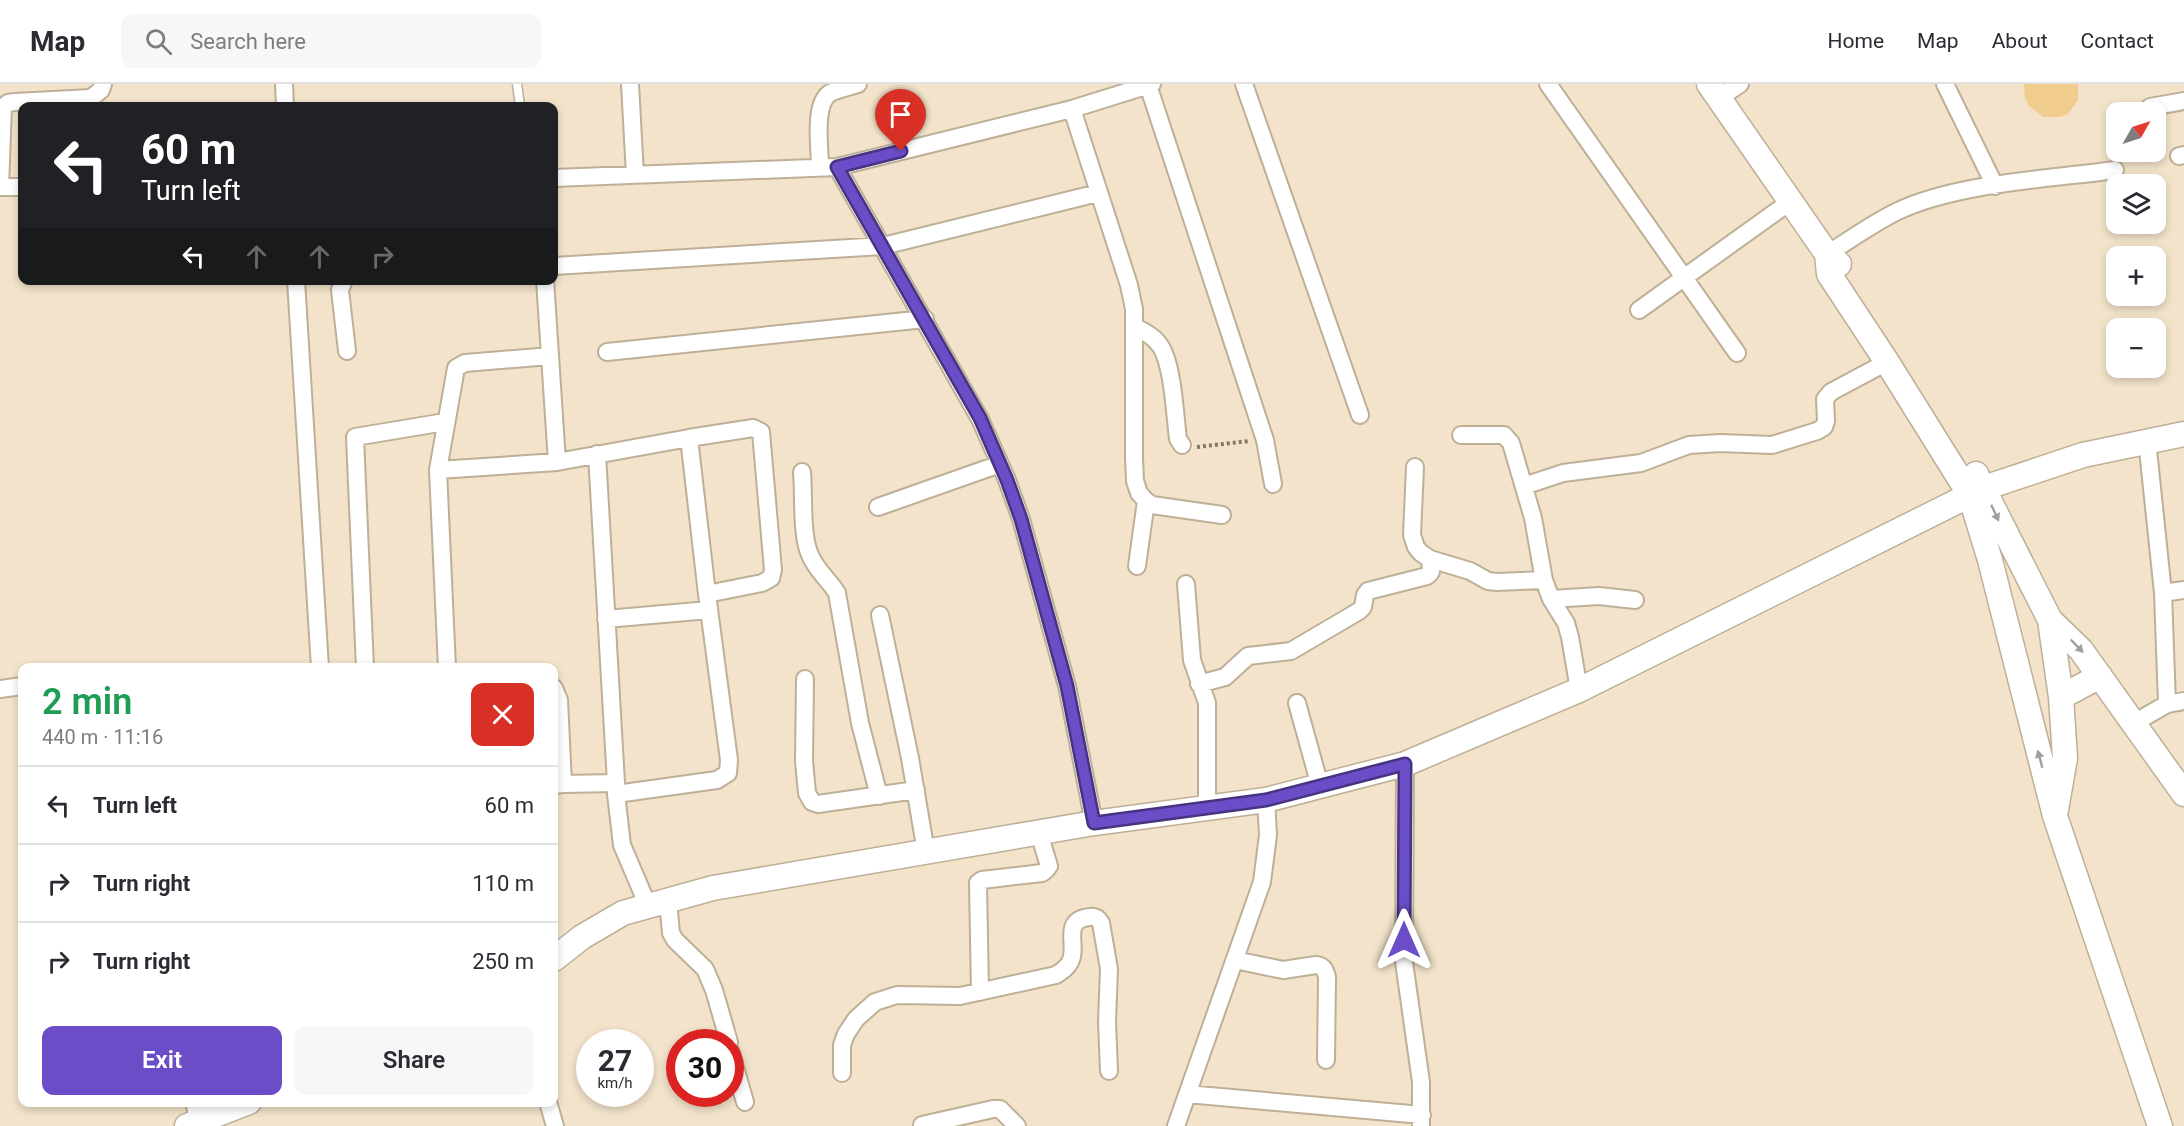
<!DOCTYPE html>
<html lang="en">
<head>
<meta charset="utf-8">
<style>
  body { margin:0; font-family:Roboto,sans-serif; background:#f7f7f7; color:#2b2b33; height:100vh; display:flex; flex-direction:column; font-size:22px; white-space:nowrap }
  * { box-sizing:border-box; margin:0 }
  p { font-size:20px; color:#7c7c81 }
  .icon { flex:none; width:33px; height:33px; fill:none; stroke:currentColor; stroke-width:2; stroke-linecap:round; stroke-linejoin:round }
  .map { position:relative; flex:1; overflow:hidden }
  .side { position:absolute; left:18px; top:579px; width:540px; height:444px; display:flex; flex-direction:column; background:#fff; border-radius:12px; box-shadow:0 3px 9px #0003 }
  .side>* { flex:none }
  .guide { position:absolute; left:18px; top:18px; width:540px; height:183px; border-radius:12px; box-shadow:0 3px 9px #0003; background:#202124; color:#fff; overflow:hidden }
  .needle { width:39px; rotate:51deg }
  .fabs { position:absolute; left:2106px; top:18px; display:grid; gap:12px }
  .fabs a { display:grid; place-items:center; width:60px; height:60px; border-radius:12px; background:#fff; box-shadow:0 3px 9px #0003; font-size:30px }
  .speed { position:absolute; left:576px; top:945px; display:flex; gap:12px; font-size:30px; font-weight:700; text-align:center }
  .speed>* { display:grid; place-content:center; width:78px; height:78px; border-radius:50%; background:#fff; box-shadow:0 3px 9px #0003; line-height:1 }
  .speed small { font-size:15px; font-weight:400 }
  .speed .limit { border:9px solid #d22; background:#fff; color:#111 }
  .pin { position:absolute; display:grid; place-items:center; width:51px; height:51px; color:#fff; margin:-62px -26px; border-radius:50% 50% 50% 0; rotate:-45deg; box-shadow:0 0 6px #0007 }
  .pin .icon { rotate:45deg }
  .me { position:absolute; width:66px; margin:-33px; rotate:0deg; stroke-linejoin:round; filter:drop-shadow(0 0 4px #0008) }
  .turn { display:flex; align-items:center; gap:21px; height:126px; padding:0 24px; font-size:27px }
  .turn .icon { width:78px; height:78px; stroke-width:2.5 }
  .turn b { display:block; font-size:42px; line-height:51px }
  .lanes { display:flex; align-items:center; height:57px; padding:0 24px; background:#0003; justify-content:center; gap:30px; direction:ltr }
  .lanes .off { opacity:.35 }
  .round { display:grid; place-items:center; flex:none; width:63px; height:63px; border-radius:12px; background:#f7f7f7 }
  .overview { display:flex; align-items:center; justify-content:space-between; height:102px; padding:0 24px }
  h1 { font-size:36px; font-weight:600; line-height:45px; color:#1e9e55 }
  .cta { display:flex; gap:12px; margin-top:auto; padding:12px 24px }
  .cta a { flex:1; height:69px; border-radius:12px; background:#6b4ec7; color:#fff; font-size:24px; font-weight:600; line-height:69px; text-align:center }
  .cta a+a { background:#f7f7f7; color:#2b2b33 }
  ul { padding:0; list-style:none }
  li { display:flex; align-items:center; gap:18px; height:78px; padding:0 24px; border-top:2px solid #e1e1e2 }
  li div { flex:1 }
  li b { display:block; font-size:22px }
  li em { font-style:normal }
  header { display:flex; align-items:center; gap:36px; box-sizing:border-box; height:84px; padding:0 30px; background:#fff; border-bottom:2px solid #e1e1e2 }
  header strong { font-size:28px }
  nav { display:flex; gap:33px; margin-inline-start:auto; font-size:21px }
  .search { width:420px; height:54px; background:#f7f7f7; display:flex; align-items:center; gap:15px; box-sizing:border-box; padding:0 21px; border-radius:12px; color:#7c7c81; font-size:22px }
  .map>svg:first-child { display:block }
</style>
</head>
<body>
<header>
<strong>Map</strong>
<div class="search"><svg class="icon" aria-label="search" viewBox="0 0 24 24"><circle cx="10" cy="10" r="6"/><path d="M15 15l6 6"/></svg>Search here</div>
<nav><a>Home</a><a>Map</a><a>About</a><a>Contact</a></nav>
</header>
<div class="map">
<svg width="2184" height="1042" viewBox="0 0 2184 1042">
  <rect width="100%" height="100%" fill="#f2e3ca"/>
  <!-- building -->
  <path fill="#f0cc8d" d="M2024 0H2078V16L2068 30 2060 33H2043L2029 22 2025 14Z"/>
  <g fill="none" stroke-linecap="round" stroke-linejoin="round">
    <!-- lane casing -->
    <g stroke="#beaf97" stroke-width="11">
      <path id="lane" d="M517 0 520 22"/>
    </g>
    <!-- street casing -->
    <g stroke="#beaf97" stroke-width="20">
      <path id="street" d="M284 0 285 22
        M630 0 635 91
        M1244 0 1360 331
        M1548 0 1737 269
        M1945 0 1995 102
        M1148 1 1265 356 1273 400
        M1719 14 1740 0
        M2150 23 2184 17
        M1072 25 1129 201 1134 225V374L1135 397 1139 409 1146 417 1152 421 1222 431
        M2179 72 2184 71
        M820 83C820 64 813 20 830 9 838 5 849 3 858 0
        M837 83 980 335 1007 396 1021 435 1067 602 1094 739
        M554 94 837 83 1072 25 1152 0
        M0 103 3 23 8 19 15 18 91 14 101 6 103 0
        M0 103H22
        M1827 170C1850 156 1873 139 1898 127 1957 99 2050 95 2115 86
        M554 182 883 162 1098 109
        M296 196 320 584
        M344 196 340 206 347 267
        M1639 226 1791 117
        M1135 243C1145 248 1155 253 1161 263 1173 282 1175 332 1178 355L1182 361
        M607 268 925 235
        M1461 351H1504L1511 359 1533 434 1544 496 1551 515 1566 539 1570 553 1579 606
        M2147 356 2163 509 2167 620
        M597 370 616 699
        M557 378 689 354 707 510 762 499 771 494 773 486 761 348 753 344 689 354
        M1415 383 1412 451 1416 463 1421 469 1430 475 1470 487 1488 497 1497 498 1544 496
        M438 386 456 284 465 279 550 272
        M802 388C804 410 801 452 810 471 816 486 829 496 837 509L860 639 879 712
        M1524 402 1563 389 1641 379 1689 361 1720 359 1772 361 1817 347 1824 343 1826 337 1825 315 1831 308 1887 278
        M878 423 1000 380
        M1137 482 1146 417
        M1186 500 1192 576 1207 619V724
        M2163 509 2184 506
        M1551 515 1599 512 1635 516
        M880 531 910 674 926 768
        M606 535 709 526
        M365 584 355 353 445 338
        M447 584 438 386 557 378 545 196
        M805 595 804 677 807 709 812 718 818 720 916 706
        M1199 600 1225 593 1248 572 1291 567 1359 527 1363 523 1365 511 1368 507 1427 492 1431 488 1430 475
        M554 604 559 616 563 700 554 701
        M0 605 22 602
        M1297 619 1320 702
        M2134 639 2167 620 2184 617
        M1405 680 1404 878 1421 998V1042
        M563 700 616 699V708
        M668 817 671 849 675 856 705 885 714 906 729 958
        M648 822 622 761 616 710 717 696 728 689 729 676 707 510
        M1235 876 1283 886 1316 881C1324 882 1325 886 1327 893L1326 976
        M980 908 978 799 982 796 1042 789 1046 786 1049 782 1039 749
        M730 966 745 1018
        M842 989V961L846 950 856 935 875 918 897 911 960 912 1056 891C1062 887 1067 884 1070 878 1079 862 1060 836 1090 833 1095 832 1098 834 1101 839L1109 885 1107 938 1109 987
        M1187 1010 1422 1031
        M194 1018 199 1038
        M548 1018 555 1042
        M922 1041 993 1025H1000L1017 1042
        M1176 1042 1262 798 1268 751 1266 716"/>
    </g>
    <!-- secondary casing -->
    <g stroke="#beaf97" stroke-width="27">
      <path id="secondary" d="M1709 0 1827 170 1839 180
        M1827 170 1829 190 1887 278 1970 411 1990 476 2055 732 2160 1042
        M1976 390 2050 536 2061 613 2065 674 2056 726
        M2050 536 2081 566 2184 710
        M2061 613 2100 592
        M554 875 582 853 623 829 713 804 1094 739 1266 716 1405 680 1579 606 1984 404 2083 371 2184 350
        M187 1042 249 1018"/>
    </g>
    <!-- path -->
    <path stroke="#827867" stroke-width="4" stroke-dasharray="3 3" stroke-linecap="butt" d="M1197 363 1249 357"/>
    <!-- lane -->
    <use href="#lane" stroke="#fff" stroke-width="8"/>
    <!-- street -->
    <use href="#street" stroke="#fff" stroke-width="16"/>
    <!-- secondary -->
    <use href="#secondary" stroke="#fff" stroke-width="24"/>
  </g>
  <!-- one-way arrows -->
  <defs><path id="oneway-solid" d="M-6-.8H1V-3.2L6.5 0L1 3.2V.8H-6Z" transform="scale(1.5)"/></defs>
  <g fill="#a19f9b">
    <use href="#oneway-solid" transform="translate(1995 429) rotate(65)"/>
    <use href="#oneway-solid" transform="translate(2077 562) rotate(46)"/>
    <use href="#oneway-solid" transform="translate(2040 675) rotate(-105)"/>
  </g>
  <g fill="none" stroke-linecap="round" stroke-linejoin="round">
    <!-- route casing -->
    <g stroke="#463381" stroke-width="15">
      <path id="route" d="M901 67 837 83 980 334 1007 396 1021 435 1067 602 1094 739 1266 716 1405 680 1404 856"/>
    </g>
    <!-- route -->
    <use href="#route" stroke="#6b4ec7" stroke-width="10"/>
  </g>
</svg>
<div class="fabs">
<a><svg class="needle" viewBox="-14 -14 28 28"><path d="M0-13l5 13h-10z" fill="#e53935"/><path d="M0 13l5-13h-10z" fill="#7c7c81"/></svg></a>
<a><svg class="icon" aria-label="layers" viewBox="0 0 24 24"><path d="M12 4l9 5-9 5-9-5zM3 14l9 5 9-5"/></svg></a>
<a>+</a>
<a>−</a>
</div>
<div class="speed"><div>27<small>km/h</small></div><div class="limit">30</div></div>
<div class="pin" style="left:901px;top:67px;background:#d93025"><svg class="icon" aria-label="arrive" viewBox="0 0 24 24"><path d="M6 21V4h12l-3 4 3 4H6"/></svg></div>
<svg class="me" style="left:1404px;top:856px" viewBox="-20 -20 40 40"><path d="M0-17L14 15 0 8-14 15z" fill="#6b4ec7" stroke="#fff" stroke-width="4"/></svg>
<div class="guide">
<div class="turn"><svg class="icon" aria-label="left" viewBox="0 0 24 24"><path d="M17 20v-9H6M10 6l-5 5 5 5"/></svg><div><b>60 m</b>Turn left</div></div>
<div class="lanes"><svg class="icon" aria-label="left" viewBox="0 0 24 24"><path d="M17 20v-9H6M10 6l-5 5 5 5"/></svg><svg class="icon off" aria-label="ahead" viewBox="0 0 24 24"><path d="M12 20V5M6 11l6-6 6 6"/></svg><svg class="icon off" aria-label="ahead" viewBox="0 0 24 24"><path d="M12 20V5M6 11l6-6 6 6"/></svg><svg class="icon off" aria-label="right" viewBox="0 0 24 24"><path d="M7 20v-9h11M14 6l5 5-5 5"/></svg></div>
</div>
<section class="side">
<div class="overview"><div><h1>2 min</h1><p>440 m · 11:16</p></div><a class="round" style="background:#d93025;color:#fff"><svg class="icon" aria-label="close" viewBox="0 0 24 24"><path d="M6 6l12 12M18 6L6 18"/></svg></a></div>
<ul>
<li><svg class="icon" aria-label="left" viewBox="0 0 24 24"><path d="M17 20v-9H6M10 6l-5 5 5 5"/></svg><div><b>Turn left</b></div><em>60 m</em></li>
<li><svg class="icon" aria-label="right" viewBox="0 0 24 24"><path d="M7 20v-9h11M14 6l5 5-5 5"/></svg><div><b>Turn right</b></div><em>110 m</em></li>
<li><svg class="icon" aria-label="right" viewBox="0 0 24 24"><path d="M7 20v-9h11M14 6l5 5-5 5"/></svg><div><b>Turn right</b></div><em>250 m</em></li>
</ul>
<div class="cta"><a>Exit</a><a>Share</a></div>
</section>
</div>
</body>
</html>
